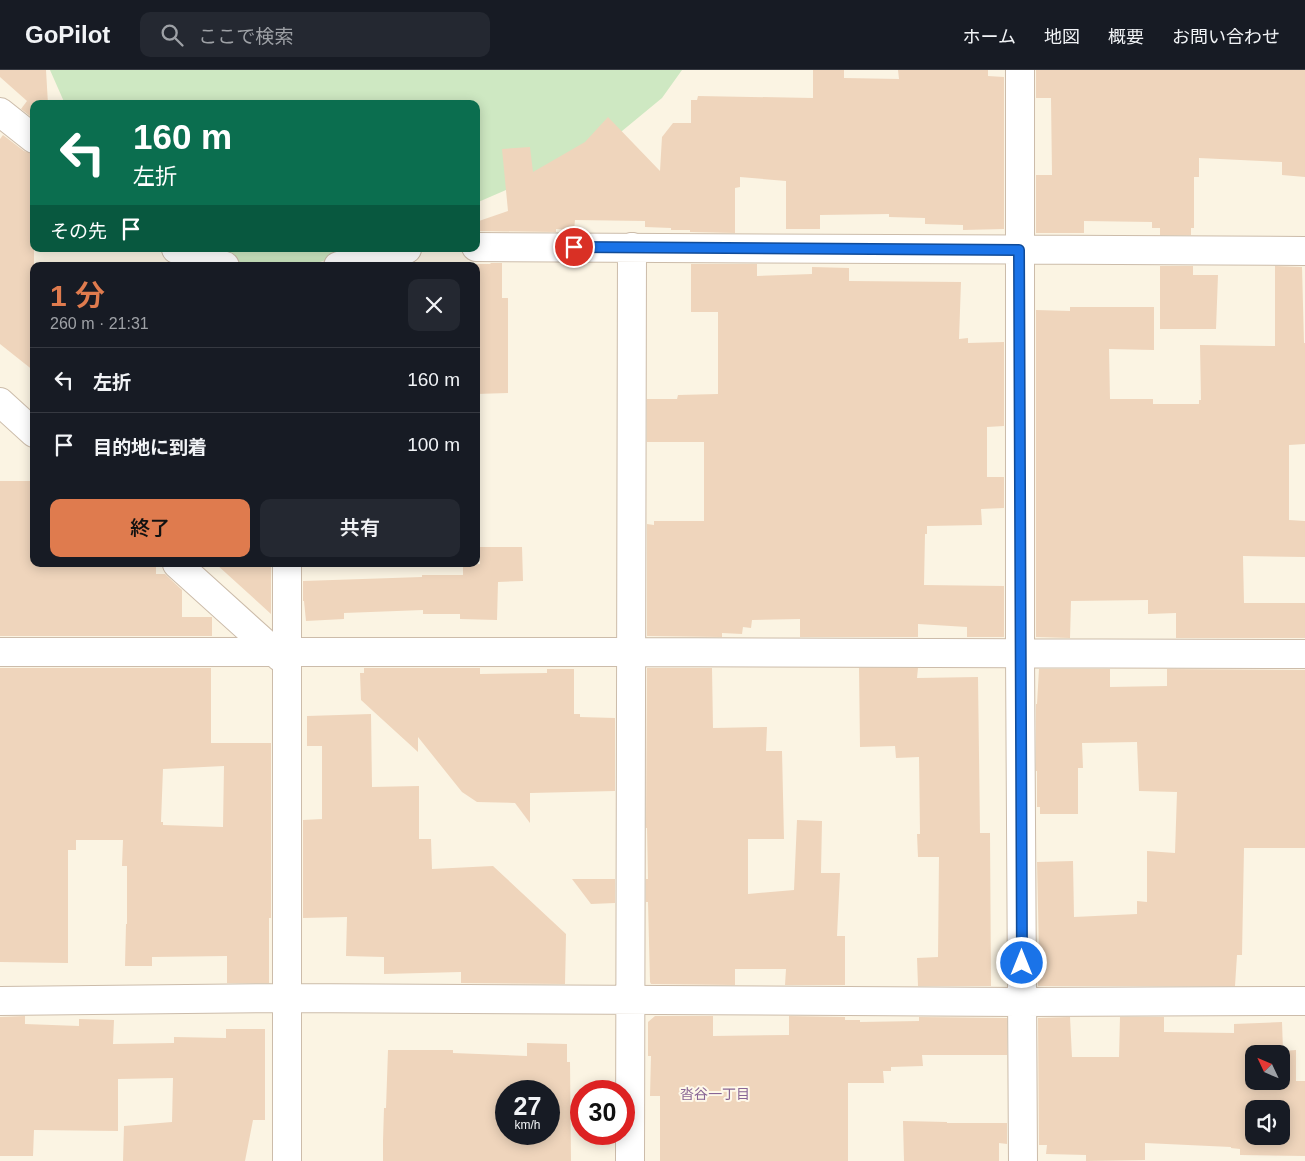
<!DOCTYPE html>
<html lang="ja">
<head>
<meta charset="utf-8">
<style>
  body { margin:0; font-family:Arial,"Noto Sans JP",sans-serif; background:#242831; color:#f1f3f6; height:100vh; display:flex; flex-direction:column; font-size:19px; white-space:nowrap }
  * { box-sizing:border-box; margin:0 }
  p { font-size:16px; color:#9ea1a6 }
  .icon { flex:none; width:28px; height:28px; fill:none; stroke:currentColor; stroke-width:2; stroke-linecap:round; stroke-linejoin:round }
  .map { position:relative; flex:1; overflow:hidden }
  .side { position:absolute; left:30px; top:192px; width:450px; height:305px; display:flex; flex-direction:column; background:#171b24; border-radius:10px; box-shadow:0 2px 12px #0003 }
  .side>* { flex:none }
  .hud { position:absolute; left:30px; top:30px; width:450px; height:152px; border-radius:10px; box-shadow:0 2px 12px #0003; background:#0b6e4f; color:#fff; overflow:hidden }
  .needle { width:32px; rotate:314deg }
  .tools { position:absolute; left:1245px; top:975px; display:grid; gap:10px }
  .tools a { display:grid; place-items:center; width:45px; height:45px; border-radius:10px; background:#171b24; box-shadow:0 2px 12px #0003; font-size:25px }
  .speed { position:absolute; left:495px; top:1010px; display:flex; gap:10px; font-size:25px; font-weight:700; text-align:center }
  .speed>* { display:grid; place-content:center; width:65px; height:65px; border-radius:50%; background:#171b24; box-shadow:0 2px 12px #0003; line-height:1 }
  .speed small { font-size:12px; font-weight:400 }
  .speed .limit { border:8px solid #d22; background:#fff; color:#111 }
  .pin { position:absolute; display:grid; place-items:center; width:42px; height:42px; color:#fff; margin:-21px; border:2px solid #fff; border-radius:50%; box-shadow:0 1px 5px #0007 }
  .me { position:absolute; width:55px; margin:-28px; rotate:0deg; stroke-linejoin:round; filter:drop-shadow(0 0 4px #0008) }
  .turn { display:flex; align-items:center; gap:18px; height:105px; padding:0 20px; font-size:22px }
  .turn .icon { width:65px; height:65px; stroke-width:2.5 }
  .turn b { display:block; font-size:35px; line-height:42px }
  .then { display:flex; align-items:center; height:48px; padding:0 20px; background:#0003; gap:10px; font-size:19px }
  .round { display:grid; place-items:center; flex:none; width:52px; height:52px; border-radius:10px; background:#242831 }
  .headline { display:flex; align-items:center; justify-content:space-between; height:85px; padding:0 20px }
  h1 { font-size:30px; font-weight:600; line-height:38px; color:#df7b4e }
  .action { display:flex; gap:10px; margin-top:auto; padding:10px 20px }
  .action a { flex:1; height:58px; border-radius:10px; background:#df7b4e; color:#111; font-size:20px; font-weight:600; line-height:58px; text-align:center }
  .action a+a { background:#242831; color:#f1f3f6 }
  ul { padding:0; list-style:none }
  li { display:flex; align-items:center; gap:15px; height:65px; padding:0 20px; border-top:1px solid #363941 }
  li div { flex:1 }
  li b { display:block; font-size:19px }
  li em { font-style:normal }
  header { display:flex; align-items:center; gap:30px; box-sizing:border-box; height:70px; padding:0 25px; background:#171b24; border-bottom:1px solid #363941 }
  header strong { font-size:24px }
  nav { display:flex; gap:28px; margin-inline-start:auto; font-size:18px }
  .search { width:350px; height:45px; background:#242831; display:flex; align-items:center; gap:12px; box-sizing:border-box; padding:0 18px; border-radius:10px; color:#9ea1a6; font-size:19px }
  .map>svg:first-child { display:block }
</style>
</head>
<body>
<header>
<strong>GoPilot</strong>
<div class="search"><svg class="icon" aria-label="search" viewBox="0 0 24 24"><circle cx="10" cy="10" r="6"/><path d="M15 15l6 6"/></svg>ここで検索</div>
<nav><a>ホーム</a><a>地図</a><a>概要</a><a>お問い合わせ</a></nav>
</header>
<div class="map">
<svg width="1305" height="1091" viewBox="0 0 1305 1091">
  <rect width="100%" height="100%" fill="#fbf4e3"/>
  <!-- green -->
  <path fill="#cee8c2" d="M50 0H682L662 28 599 80 476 133V34H65Z
    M199 179H361L307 196H250Z"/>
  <!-- building -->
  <path fill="#efd5bc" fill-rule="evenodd" d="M0 0H46L48 34H34V49L21 39 27 31 0 7Z
    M813 0H844V8L899 9 898 0H988V6L1004 7V159L963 160V155L925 154V148L889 147V144L820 145V159H786V111L740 107V117L735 118V163L690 162V160H671V158L645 157V151L575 150 574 160 556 159V162L480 161 479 160H476V152L508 141 502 79 530 77 533 102 585 72 608 47 660 101 662 67 673 53H691V30H697L698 26 813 28Z
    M1036 0H1305V107L1282 105V92L1199 88V107H1194V158H1191V165H1160V158H1152V152L1084 151V163H1036V105H1052L1051 28H1036Z
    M3 65 24 81 34 84V301L0 274V69Z
    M490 193H502V228H508V323L476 324V194H491Z
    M691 194H757V206L812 204V197L849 198V211L961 212 959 269 968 268V273L1004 272V356L987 357V407H1004V438L981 439 982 455 927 456V464H925L924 515 1004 516V567H967V557L918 554V567H800V549L752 550 751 558 743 557 742 564 722 563V567L647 566V454L654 455V451H704V372H647V329H677L678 325 718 324V242H691Z
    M1160 196H1193V205H1218L1216 259H1160Z
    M1275 196 1302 197 1304 273H1305V374L1289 375V450L1305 451V487L1243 486 1244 533H1305V568H1176V543L1148 544V530L1071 531 1070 568 1036 567V240L1070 241V237H1154V280L1109 279 1110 329H1153V334H1199V330H1201L1200 275 1275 276Z
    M0 411H34V494H156V504H165L182 520V547H212V566H0Z
    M480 477H522L523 511 498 512 497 550 460 549V544H423V540L344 543V549L306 551 304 531H303V511L422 507V505H463V495L480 494Z
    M216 494H271V544Z
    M0 598H211V673H271V848H269V913H227V886L152 887V896H125L126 854H127V796H122L123 770H76V780H68V893L0 892ZM224 696 223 757 163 755V752H161L163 699Z
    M364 598H480V604L547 603V599H574V644H580V647L615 648V721L530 723V753L515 733 477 732 462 722 418 667V682L361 630 360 603H364Z
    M647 598H712L713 658 767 657 766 681H782L784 769H748V824L794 820 797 750 822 751 821 803H840L837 866H845V915H785L786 899H735V915L651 914 650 912 648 832H646V809H648L647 758H646Z
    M859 598H918L917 608 978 607 980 763H990L991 916H918L917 888 938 887 939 787H918L917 764H920L919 687 896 688 895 676 860 677Z
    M1039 599H1110V617L1167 616V599L1305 600V778H1244L1242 885H1237L1235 916H1038L1037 882H1039L1037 792 1073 791 1074 847 1137 844V831L1147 832V781L1175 783 1177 722 1139 721 1137 672 1082 673 1083 698H1078V744H1040V737H1037V701H1036V634H1037Z
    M371 644 372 717 419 716V769H431L432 799 493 796 566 864 565 914 461 913V902L384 904V887L346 886 347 847 303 848V750L322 749V676H307V646Z
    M572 809H615V833L591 834Z
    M25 946V954L79 956V949L114 950 113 974 174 973V967L226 968V959H265V1050H253L245 1091H123L124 1056 172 1052 173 1008 118 1009V1061L34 1060 33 1086H0V947Z
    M655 946H713V966L789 965V946L845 947V950H860V952L919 951V947L1007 948V985H922L923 996 891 997V1001H883L884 1013H848V1091H660V1026H650L651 986H648V952Z
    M1070 947 1072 987H1119L1120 947H1164V962L1234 963V954L1282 952 1283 981 1296 980V1011H1305V1086L1240 1085V1079L1231 1078V1077L1145 1073V1090L1086 1091V1085L1046 1084 1047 1075H1039L1038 948ZM1254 984H1281V1011H1254ZM1254 1039H1281V1066H1254Z
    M527 973 567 974V992H570L571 1091H383V1071L384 1038H386L388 980H453V983L527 986ZM506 1021H549V1064H506Z
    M903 1051 947 1052V1053H1007V1074L999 1073V1091H904Z"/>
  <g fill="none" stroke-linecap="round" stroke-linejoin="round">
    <!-- street casing -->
    <g stroke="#ccbcaa" stroke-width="30">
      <path id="street" d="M1020 0V583L1023 1091
        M0 42 34 69
        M476 177 1305 181
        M176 179 208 192 225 196
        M338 196 407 179
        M0 332 34 363
        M177 494 280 587
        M287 494V1091
        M0 582H631L1305 584
        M0 931 287 928 1022 932 1305 931
        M630 1091 632 177"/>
    </g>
    <!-- street -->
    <use href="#street" stroke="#fff" stroke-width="28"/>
  </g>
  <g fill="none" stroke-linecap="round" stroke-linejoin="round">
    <!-- route casing -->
    <g stroke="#114b97" stroke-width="12">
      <path id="route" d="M574 177 1019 180 1022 893"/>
    </g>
    <!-- route -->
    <use href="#route" stroke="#1a73e8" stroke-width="9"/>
  </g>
  <g text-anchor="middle" stroke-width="4" stroke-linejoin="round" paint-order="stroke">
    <!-- neighbourhood labels -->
    <g font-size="14" fill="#896695" stroke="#fef8e9">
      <text x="715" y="1029">沓谷一丁目</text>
    </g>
  </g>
</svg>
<div class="tools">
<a><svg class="needle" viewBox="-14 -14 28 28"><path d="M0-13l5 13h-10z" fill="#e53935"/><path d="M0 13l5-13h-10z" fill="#9ea1a6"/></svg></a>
<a><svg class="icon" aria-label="sound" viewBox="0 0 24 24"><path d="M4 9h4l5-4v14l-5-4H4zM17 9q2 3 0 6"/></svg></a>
</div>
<div class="speed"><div>27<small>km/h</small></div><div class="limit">30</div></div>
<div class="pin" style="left:574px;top:177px;background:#d93025"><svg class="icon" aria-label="arrive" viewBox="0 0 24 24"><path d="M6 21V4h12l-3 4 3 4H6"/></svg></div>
<svg class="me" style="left:1022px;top:893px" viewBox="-20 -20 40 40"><circle r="17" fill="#1a73e8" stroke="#fff" stroke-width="3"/><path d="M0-11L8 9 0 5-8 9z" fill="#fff"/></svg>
<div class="hud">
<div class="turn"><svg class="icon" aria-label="left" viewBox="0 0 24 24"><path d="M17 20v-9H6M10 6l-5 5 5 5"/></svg><div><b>160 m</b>左折</div></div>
<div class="then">その先<svg class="icon" aria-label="arrive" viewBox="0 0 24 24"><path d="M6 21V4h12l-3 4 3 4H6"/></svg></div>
</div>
<section class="side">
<div class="headline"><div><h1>1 分</h1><p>260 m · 21:31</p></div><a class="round"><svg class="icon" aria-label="close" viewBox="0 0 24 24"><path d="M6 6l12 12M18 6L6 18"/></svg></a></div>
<ul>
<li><svg class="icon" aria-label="left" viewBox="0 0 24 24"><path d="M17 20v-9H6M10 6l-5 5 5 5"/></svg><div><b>左折</b></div><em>160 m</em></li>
<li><svg class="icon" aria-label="arrive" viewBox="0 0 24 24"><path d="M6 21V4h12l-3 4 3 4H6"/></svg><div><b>目的地に到着</b></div><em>100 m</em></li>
</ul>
<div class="action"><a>終了</a><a>共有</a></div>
</section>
</div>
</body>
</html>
